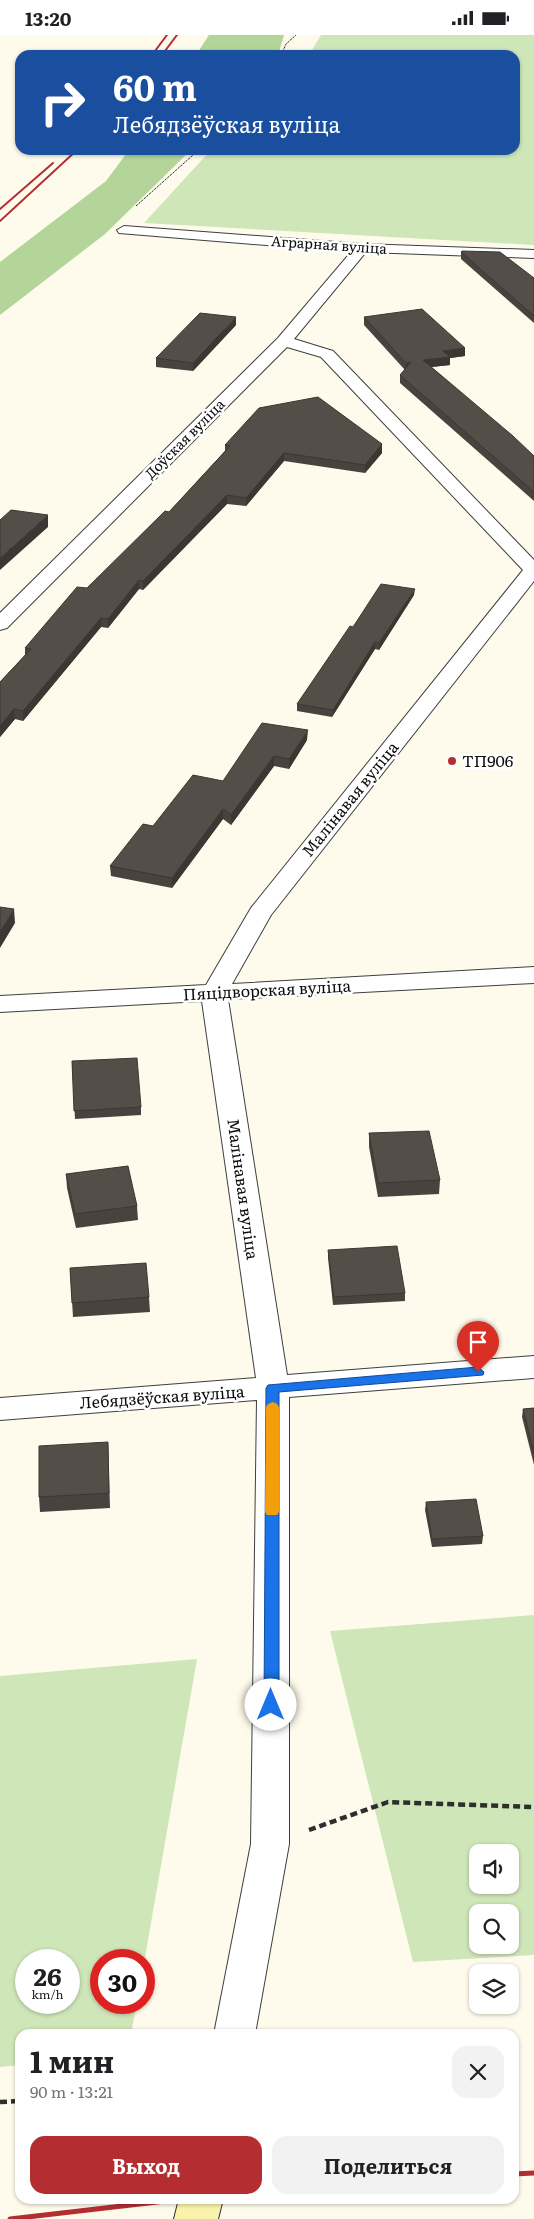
<!DOCTYPE html>
<html lang="ru">
<head>
<meta charset="utf-8">
<style>
  body { margin:0; font-family:Literata,serif; background:#f2f2f2; color:#202124; height:100vh; display:flex; flex-direction:column; font-size:19px; white-space:nowrap }
  * { box-sizing:border-box; margin:0 }
  p { font-size:16px; color:#757577 }
  .icon { flex:none; width:28px; height:28px; fill:none; stroke:currentColor; stroke-width:2; stroke-linecap:round; stroke-linejoin:round }
  .map { position:relative; flex:1; overflow:hidden }
  .side { position:absolute; left:15px; top:1994px; width:504px; height:175px; display:flex; flex-direction:column; background:#fff; border-radius:15px; box-shadow:0 1px 4px #0004 }
  .side>* { flex:none }
  .guide { position:absolute; left:15px; top:15px; width:505px; height:105px; border-radius:15px; box-shadow:0 1px 4px #0004; background:#1a4fa0; color:#fff; overflow:hidden }
  .controls { position:absolute; left:469px; top:1809px; display:grid; gap:10px }
  .controls a { display:grid; place-items:center; width:50px; height:50px; border-radius:10px; background:#fff; box-shadow:0 1px 4px #0004; font-size:25px }
  .speed { position:absolute; left:15px; top:1914px; display:flex; gap:10px; font-size:25px; font-weight:700; text-align:center }
  .speed>* { display:grid; place-content:center; width:65px; height:65px; border-radius:50%; background:#fff; box-shadow:0 1px 4px #0004; line-height:1 }
  .speed small { font-size:12px; font-weight:400 }
  .speed .limit { border:8px solid #d22; background:#fff; color:#111 }
  .pin { position:absolute; display:grid; place-items:center; width:42px; height:42px; color:#fff; margin:-51px -21px; border-radius:50% 50% 50% 0; rotate:-45deg; box-shadow:0 0 5px #0007 }
  .pin .icon { rotate:45deg }
  .me { position:absolute; width:55px; margin:-28px; rotate:0deg; stroke-linejoin:round; filter:drop-shadow(0 0 4px #0008) }
  .turn { display:flex; align-items:center; gap:18px; height:105px; padding:0 15px; font-size:22px }
  .turn .icon { width:65px; height:65px; stroke-width:2.5 }
  .turn b { display:block; font-size:35px; line-height:42px }
  .round { display:grid; place-items:center; flex:none; width:52px; height:52px; border-radius:15px; background:#f2f2f2 }
  .overview { display:flex; align-items:center; justify-content:space-between; height:85px; padding:0 15px }
  h1 { font-size:30px; font-weight:700; line-height:38px }
  .button { display:flex; gap:10px; margin-top:auto; padding:10px 15px }
  .button a { flex:1; height:58px; border-radius:15px; background:#b32d31; color:#fff; font-size:20px; font-weight:700; line-height:58px; text-align:center }
  .button a+a { background:#f2f2f2; color:#202124 }
  .status { display:flex; justify-content:space-between; align-items:center; height:35px; padding:0 25px; background:#fff; direction:ltr }
  .status svg { height:14px; fill:currentColor }
  .map>svg:first-child { display:block }
</style>
</head>
<body>
<div class="status"><b>13:20</b><svg viewBox="0 0 49 12"><path d="M0 12V9h3v3zM5 12V6h3v6zM10 12V3h3v9zM15 12V0h3v12zM26 1h20v11H26zM47 4h2v5h-2z"/></svg></div>
<div class="map">
<svg width="534" height="2184" viewBox="0 0 534 2184">
  <rect width="100%" height="100%" fill="#fefbec"/>
  <!-- green -->
  <path fill="#cfe6b9" fill-rule="evenodd" d="M321 0H534V210L144 188 211 115H515V20H309Z
    M534 1580V1920L413 1927 330 1596ZM478 1818H510V1850H478ZM478 1878H510V1910H478Z
    M197 1624 144 1928V1925H101V1968H137L131 1999H20V2030L0 2032V1641ZM26 1925H69V1968H26Z"/>
  <!-- forest -->
  <path fill="#b3d599" d="M209 0H284L278 20H196Z
    M129 115H191L105 199 0 280V227L106 146Z"/>
  <g fill="none" stroke-linecap="round" stroke-linejoin="round">
    <!-- street casing -->
    <g stroke="#3f3f3f" stroke-width="2">
      <path id="street" d="M124 191 362 209 534 215V223L366 217 294 304 333 316 534 525V546L271 880 232 949 534 932V948L228 964 287 1340 534 1321V1343L289 1362V1809L255 1999H214L251 1809 257 1365 0 1385V1363L256 1343 202 966 0 977V961L206 950 251 873 523 535 321 322 287 312 7 593 0 595V578L278 303 351 217 119 198 117 195Z"/>
    </g>
    <!-- secondary casing -->
    <g stroke="#2e2e2e" stroke-width="2">
      <path id="secondary" d="M179 2164H223L218 2184H174Z"/>
    </g>
    <!-- path-far1 -->
    <path stroke="#2e2e2e" stroke-width="1" stroke-dasharray="2.5 1" stroke-linecap="butt" d="M281 20 286 9 296 0
      M136 171 193 120 195 115"/>
    <!-- path -->
    <path stroke="#2e2e2e" stroke-width="4.5" stroke-dasharray="7 4" stroke-linecap="butt" d="M309 1795 388 1767 534 1772
      M0 2067 20 2066"/>
    <!-- street -->
    <use href="#street" fill="#fff" fill-rule="evenodd"/>
    <!-- secondary -->
    <use href="#secondary" fill="#faf3ab" fill-rule="evenodd"/>
    <!-- rail-far1 -->
    <path stroke="#b32d31" stroke-width="2" d="M152 20 167 0
      M162 20 177 0
      M0 174 53 128
      M0 186 77 115"/>
    <!-- rail -->
    <path stroke="#b32d31" stroke-width="5" d="M514 2139 534 2138
      M10 2184 183 2164"/>
  </g>
  <!-- wall -->
  <path fill="#48433f" d="M461 217 534 243V288L461 224Z
    M364 282 465 313V321L450 323V330L431 332 534 421V466L400 348V340L405 335 364 290Z
    M236 290 193 336 156 332V323Z
    M382 409V418L365 438 284 426 246 471 227 469 143 555 139 554 108 593 101 592 23 686 15 684 0 702V647L25 620V613L87 553 169 477 225 416V410Z
    M414 560 379 615 375 614 332 682 297 676V669L353 592Z
    M307 705 289 734 274 731 231 790 223 784 172 853 111 841 110 831 153 791 223 746Z
    M72 1026 141 1072V1080L75 1084Z
    M369 1098 440 1145 439 1159 378 1162 369 1112Z
    M66 1139 137 1171 138 1185 76 1193 67 1153Z
    M328 1215 405 1258V1266L333 1270 328 1223Z
    M70 1233 149 1262 150 1277 73 1282Z
    M534 1373V1430L522 1382 523 1374Z
    M108 1407 110 1473 40 1477 39 1462Z
    M426 1467 483 1501 482 1509 432 1512 425 1475Z"/>
  <!-- shaded-wall -->
  <path fill="#3b3733" d="M236 282V290L193 336V328Z
    M465 313V321L450 323V330L422 333 423 325 443 316Z
    M411 327 405 336 406 328Z
    M382 409V418L365 438V430Z
    M284 418V426L246 471V463Z
    M227 460V469L143 555V546Z
    M48 480V492L0 535V523Z
    M139 545V554L108 593V584Z
    M415 554 414 560 379 615V608Z
    M101 583V592L23 686V676Z
    M375 607V614L332 682 333 675Z
    M14 674 15 684 0 702V691Z
    M308 695 307 705 289 734V724Z
    M274 721V731L231 790V780Z
    M223 774V784L172 853V843Z
    M14 874 15 888 0 913V897Z"/>
  <!-- building -->
  <path fill="#544e49" stroke="#3b3733" d="M462 216 500 217 534 243V281L461 217Z
    M422 274 465 313 443 316 450 322 423 325 513 401 534 421V457L400 340 411 327 406 328 364 282Z
    M200 278 236 282 193 328 156 323Z
    M318 362 382 409 365 430 284 418 246 463 227 460 143 546 139 545 108 584 101 583 23 676 14 674 0 691V647L31 614 25 613 77 552 87 553 165 476 169 477 230 411 225 410 259 373Z
    M11 475 48 480 0 523V485Z
    M381 549 415 554 379 608 375 607 333 675 297 669 350 591 353 592Z
    M262 688 308 695 289 724 274 721 231 780 223 774 172 843 110 831 143 789 153 791 193 740 223 746Z
    M0 872 14 874 0 897Z
    M137 1023 141 1072 74 1076 72 1026Z
    M429 1096 440 1145 378 1148 369 1098Z
    M128 1131 137 1171 75 1179 66 1139Z
    M397 1211 405 1258 334 1262 328 1215Z
    M146 1228 149 1262 72 1268 70 1233Z
    M534 1373V1418L523 1374Z
    M108 1407 109 1458 39 1462V1411Z
    M476 1464 483 1501 432 1504 426 1467Z"/>
  <!-- route -->
  <path fill="#1a73e8" stroke="#114b97" d="M478 1332 484 1337 483 1340 279 1357V1670L276 1674 271 1676 266 1674 264 1670 266 1353 268 1350Z"/>
  <!-- slow -->
  <path fill="#f59e0b" d="M273 1367 277 1369 279 1372V1477L277 1480H267L265 1477 266 1372 268 1369Z"/>
  <!-- markers -->
  <circle fill="#b32d31" stroke="#fff" stroke-width="2" cx="452" cy="726" r="5"/>
  <g text-anchor="middle" stroke-width="5" stroke-linejoin="round" paint-order="stroke">
    <!-- far-street labels -->
    <g font-size="14" fill="#0c0c0c" stroke="#fff">
      <text transform="translate(329 210) rotate(4)" y="5">Аграрная вуліца</text>
      <text transform="translate(185 404) rotate(-45)" y="5">Доўская вуліца</text>
    </g>
    <!-- poi labels -->
    <g font-size="16" fill="#0c0c0c" stroke="#fff" text-anchor="start">
      <text x="462" y="732">ТП906</text>
    </g>
    <!-- street labels -->
    <g font-size="16" fill="#0c0c0c" stroke="#fff">
      <text transform="translate(350 764) rotate(-51)" y="6">Малінавая вуліца</text>
      <text transform="translate(267 955) rotate(-3)" y="6">Пяцідворская вуліца</text>
      <text transform="translate(243 1154) rotate(82)" y="6">Малінавая вуліца</text>
      <text transform="translate(162 1362) rotate(-4)" y="6">Лебядзёўская вуліца</text>
    </g>
  </g>
</svg>
<div class="controls">
<a><svg class="icon" aria-label="sound" viewBox="0 0 24 24"><path d="M4 9h4l5-4v14l-5-4H4zM17 9q2 3 0 6"/></svg></a>
<a><svg class="icon" aria-label="search" viewBox="0 0 24 24"><circle cx="10" cy="10" r="6"/><path d="M15 15l6 6"/></svg></a>
<a><svg class="icon" aria-label="layers" viewBox="0 0 24 24"><path d="M12 4l9 5-9 5-9-5zM3 14l9 5 9-5"/></svg></a>
</div>
<div class="speed"><div>26<small>km/h</small></div><div class="limit">30</div></div>
<div class="pin" style="left:478px;top:1337px;background:#d93025"><svg class="icon" aria-label="arrive" viewBox="0 0 24 24"><path d="M6 21V4h12l-3 4 3 4H6"/></svg></div>
<svg class="me" style="left:271px;top:1670px" viewBox="-20 -20 40 40"><circle r="19" fill="#fff"/><path d="M0-13L10 11 0 6-10 11z" fill="#1a73e8"/></svg>
<div class="guide">
<div class="turn"><svg class="icon" aria-label="right" viewBox="0 0 24 24"><path d="M7 20v-9h11M14 6l5 5-5 5"/></svg><div><b>60 m</b>Лебядзёўская вуліца</div></div>
</div>
<section class="side">
<div class="overview"><div><h1>1 мин</h1><p>90 m · 13:21</p></div><a class="round"><svg class="icon" aria-label="close" viewBox="0 0 24 24"><path d="M6 6l12 12M18 6L6 18"/></svg></a></div>
<div class="button"><a>Выход</a><a>Поделиться</a></div>
</section>
</div>
</body>
</html>
